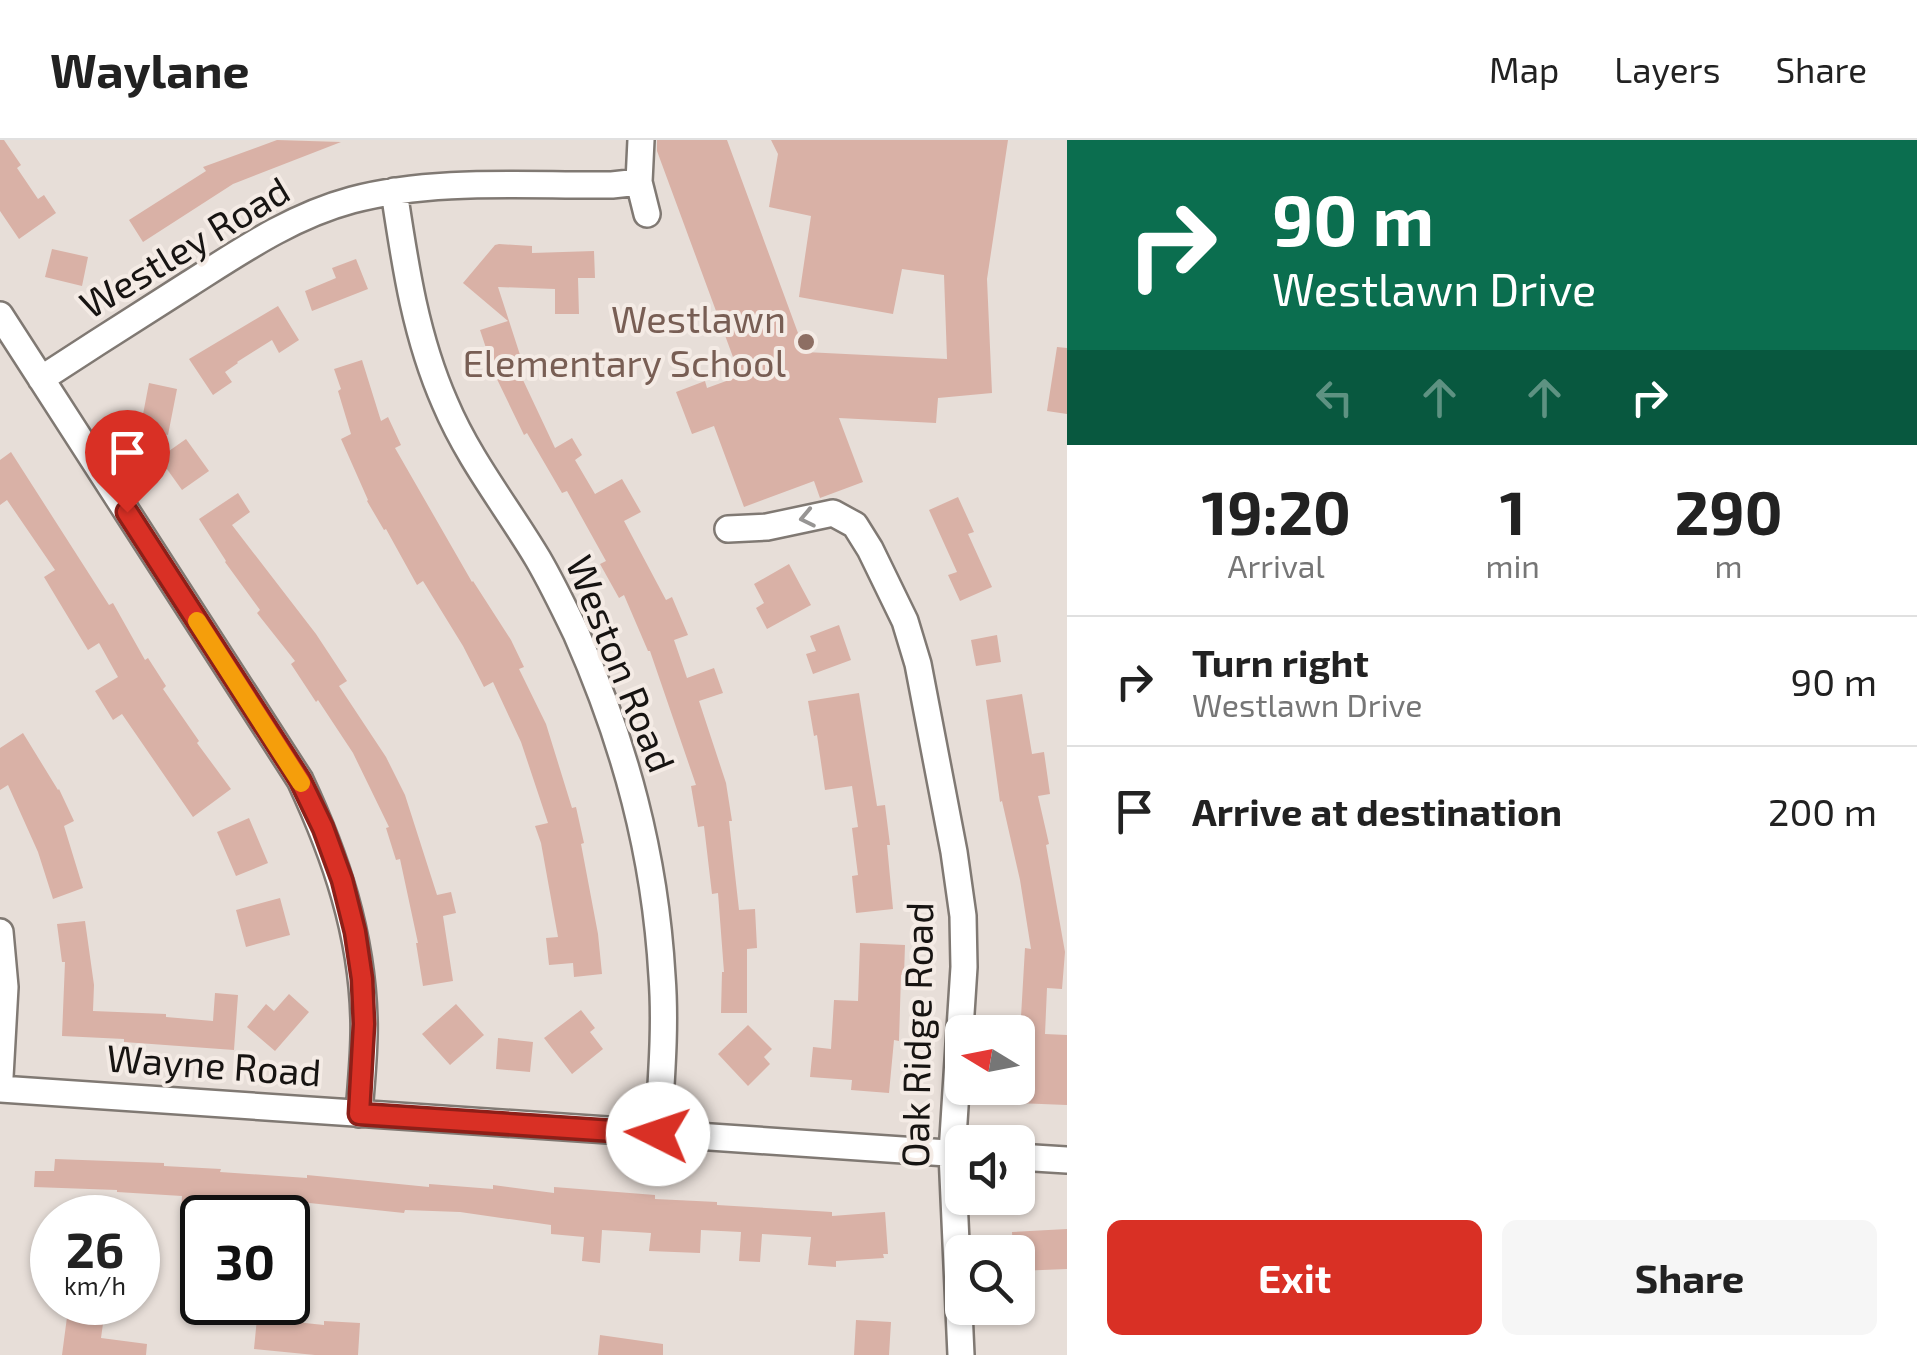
<!DOCTYPE html>
<html lang="en">
<head>
<meta charset="utf-8">
<style>
  body { margin:0; font-family:"Exo 2",sans-serif; background:#f6f6f6; color:#222; height:100vh; display:flex; flex-direction:column; font-size:38px; white-space:nowrap }
  * { box-sizing:border-box; margin:0 }
  p { font-size:32px; color:#767676 }
  .icon { flex:none; width:55px; height:55px; fill:none; stroke:currentColor; stroke-width:2; stroke-linecap:round; stroke-linejoin:round }
  .map { position:relative; flex:1; overflow:hidden }
  .side { display:flex; flex-direction:column; background:#fff; width:850px }
  .side>* { flex:none }
  .hud { background:#0b6e4f; color:#fff; overflow:hidden }
  .needle { width:65px; rotate:280deg }
  .controls { position:absolute; left:945px; top:875px; display:grid; gap:20px }
  .controls a { display:grid; place-items:center; width:90px; height:90px; border-radius:15px; background:#fff; box-shadow:0 2px 8px #0004; font-size:50px }
  .speed { position:absolute; left:30px; top:1055px; display:flex; gap:20px; font-size:50px; font-weight:700; text-align:center }
  .speed>* { display:grid; place-content:center; width:130px; height:130px; border-radius:50%; background:#fff; box-shadow:0 2px 8px #0004; line-height:1 }
  .speed small { font-size:25px; font-weight:400 }
  .speed .limit { border:5px solid #111; border-radius:15px; background:#fff; color:#111 }
  .pin { position:absolute; display:grid; place-items:center; width:85px; height:85px; color:#fff; margin:-102px -42px; border-radius:50% 50% 50% 0; rotate:-45deg; box-shadow:0 0 10px #0007 }
  .pin .icon { rotate:45deg }
  .me { position:absolute; width:110px; margin:-55px; rotate:274deg; stroke-linejoin:round; filter:drop-shadow(0 0 8px #0008) }
  .turn { display:flex; align-items:center; gap:35px; height:210px; padding:0 40px; font-size:45px }
  .turn .icon { width:130px; height:130px; stroke-width:2.5 }
  .turn b { display:block; font-size:70px; line-height:85px }
  .lanes { display:flex; align-items:center; height:95px; padding:0 40px; background:#0003; justify-content:center; gap:50px; direction:ltr }
  .lanes .off { opacity:.35 }
  .eta { display:flex; justify-content:space-evenly; align-items:center; height:170px; text-align:center }
  .eta b { font-size:60px; font-weight:700; line-height:70px }
  .button { display:flex; gap:20px; margin-top:auto; padding:20px 40px }
  .button a { flex:1; height:115px; border-radius:15px; background:#d93025; color:#fff; font-size:40px; font-weight:700; line-height:115px; text-align:center }
  .button a+a { background:#f6f6f6; color:#222 }
  ul { padding:0; list-style:none }
  li { display:flex; align-items:center; gap:30px; height:130px; padding:0 40px; border-top:2px solid #e0e0e0 }
  li div { flex:1 }
  li b { display:block; font-size:38px }
  li em { font-style:normal }
  header { display:flex; align-items:center; gap:60px; box-sizing:border-box; height:140px; padding:0 50px; background:#fff; border-bottom:2px solid #e0e0e0 }
  header strong { font-size:48px }
  nav { display:flex; gap:55px; margin-inline-start:auto; font-size:35px }
  main { display:flex; flex:1; min-height:0 }
  .map>svg:first-child { display:block }
</style>
</head>
<body>
<header>
<strong>Waylane</strong>
<nav><a>Map</a><a>Layers</a><a>Share</a></nav>
</header>
<main>
<div class="map">
<svg width="1067" height="1215" viewBox="0 0 1067 1215">
  <rect width="100%" height="100%" fill="#e7ded8"/>
  <!-- building -->
  <path fill="#d9b1a6" d="M0 0H4L21 25 17 28 38 59 44 55 56 73 19 99 0 71Z
    M277 0 341 2 233 44 143 102 129 80 206 31 203 27Z
    M657 0H727L805 212 947 219 944 135 902 129 893 174 799 157 811 76 769 67 778 14 771 0H1008L987 139 992 253 938 258 936 283 839 278 863 342 820 358 814 341 744 367 714 286 692 294 676 252 705 241 707 248 740 236 657 11Z
    M499 104 532 106V113L594 111 595 138H578L579 174H555V149L498 147 522 221 515 223 555 308 572 298 582 315 575 320 595 354 622 339 641 372 624 381 666 460 672 457 688 495 674 500 687 538 714 528 723 553 699 561 726 643 732 681H729L739 770 755 769 757 808 747 809V873H721L722 832H724L718 753 712 754 704 686 698 687 691 646 696 645 650 511H648L624 455 619 458 600 424 606 421 567 351 562 353 527 293 524 295 495 235 480 190 508 181 463 143 495 105Z
    M52 109 88 117 82 146 45 137Z
    M356 119 368 149 312 171 305 151 336 138 332 128Z
    M278 166 299 200 279 213 272 200 237 222 238 223 225 232 232 242 213 255 189 219Z
    M1057 207 1067 208V274L1047 271Z
    M362 220 381 281 388 277 401 305 395 308 472 442 473 441 511 500 524 527 519 529 546 584 572 668 576 667 584 703 581 704 598 794 602 834 574 837 573 823 549 825 546 798 558 797 541 703 535 686 548 683 521 602 493 542 484 547 463 506 423 441 417 445 386 389 384 390 367 361 368 360 341 299 351 294 338 251 341 249 334 229Z
    M149 243 177 249 168 295 140 290Z
    M186 299 209 331 182 350 159 318Z
    M11 312 109 465 113 463 145 520 148 518 166 546 163 549 199 601 197 603 231 649 193 677 122 574 113 580 95 551 118 537 99 503 88 510 44 437 55 430 7 360 0 365V320Z
    M238 353 250 372 232 385 316 494 347 541 339 546 386 617 405 655 437 755 451 752 456 773 443 776 453 841 423 846 416 803H418L400 719 396 720 386 688 389 687 353 613 318 560 316 562 291 524 295 521 257 473 260 470 225 422 226 421 199 379Z
    M958 357 974 392 968 394 992 447 960 461 948 435 957 432 929 370Z
    M789 424 811 465 767 489 756 468 764 463 754 444Z
    M839 485 851 520 813 534 806 514 816 511 810 496Z
    M997 495 1001 522 976 526 971 500Z
    M859 553 877 666 885 665 890 705H887L893 769 856 773 852 736 858 735 852 688 858 687 852 646 825 650 817 595 814 596 808 561Z
    M1022 554 1032 614 1044 612 1050 654 1038 656 1049 704 1046 705 1065 812 1062 849 1047 848 1045 894 1067 895V965L1016 963 1025 808 1031 809 1020 740 1002 661 1000 662 986 560Z
    M23 593 58 650 59 649 74 681 64 686 83 748 53 759 38 712 8 645 0 650V608Z
    M249 678 268 723 236 736 217 692Z
    M280 758 290 795 246 807 236 770Z
    M85 781 94 845 93 871 166 874V877L213 881 215 853 238 855 234 910 124 902V899L62 896 65 822H62L57 784Z
    M860 803 905 805 904 835H901L899 901 894 900 889 953 851 950 852 940 810 937 813 907 831 909 834 860 858 861Z
    M289 854 309 872 275 911 247 887 266 864 274 871Z
    M456 864 484 895 450 925 422 894Z
    M581 870 595 888 590 892 603 909 572 934 544 898Z
    M748 885 772 909 764 917 770 924 748 946 718 914Z
    M498 898 533 902 530 932 496 929Z
    M55 1019 164 1023V1026L221 1029 220 1032 307 1038V1035L429 1047V1044L493 1049V1045L554 1053V1047L655 1055V1059L717 1062V1065L832 1072V1076L885 1072 888 1114H883L884 1118 836 1121V1127L808 1125 811 1097 762 1094 760 1122 739 1121 741 1092 701 1090 700 1113 649 1111 651 1093 602 1090 600 1123 582 1121 584 1097 551 1094V1085L460 1072 405 1070 404 1073 281 1060V1063L219 1060 218 1075 181 1073 182 1056 117 1052V1050L34 1047 35 1031H54Z
    M1067 1089V1129L1018 1131V1112H1013L1012 1092Z
    M69 1162H106L101 1198 147 1204 146 1215H62Z
    M257 1178 324 1185V1181L360 1183 358 1215H315L254 1209Z
    M856 1180 891 1182 889 1215H854Z
    M600 1195 663 1204V1215H598Z"/>
  <g fill="none" stroke-linecap="round" stroke-linejoin="round">
    <!-- minor casing -->
    <g stroke="#807973" stroke-width="30">
      <path id="minor" d="M641 0 639 42 647 74
        M394 51C405 124 415 195 445 263 469 320 507 367 538 419 552 443 564 468 576 493 625 604 655 714 662 836 666 888 661 942 658 994
        M0 175 300 640C336 717 362 794 364 880 365 911 361 943 359 974
        M41 239C90 207 140 175 189 144 241 111 292 76 352 60 435 38 527 46 612 45L639 42
        M728 389 767 387 833 373 855 385 870 409 905 481 918 524 954 712 963 776 964 827 952 1013 961 1215
        M0 792 5 847 0 937
        M0 949 962 1014
        M1018 1017 1067 1020"/>
    </g>
    <!-- minor -->
    <use href="#minor" stroke="#fff" stroke-width="25"/>
  </g>
  <!-- one-way arrows -->
  <defs><path id="oneway-chevron" d="M-2-3.5L2.5 0L-2 3.5" fill="none" stroke-width="1.6" stroke-linecap="round" stroke-linejoin="round" transform="scale(2.5)"/></defs>
  <use stroke="#979594" href="#oneway-chevron" transform="translate(807 378) rotate(168)"/>
  <g fill="none" stroke-linecap="round" stroke-linejoin="round">
    <!-- route casing -->
    <g stroke="#8d1f18" stroke-width="25">
      <path id="route" d="M127 372 300 640 323 688 342 740 355 792 362 839 364 884 359 974 658 994"/>
    </g>
    <!-- route -->
    <use href="#route" stroke="#d93025" stroke-width="18"/>
    <!-- slow -->
    <path stroke="#f59e0b" stroke-width="18" d="M197 481 301 643"/>
  </g>
  <!-- markers -->
  <circle fill="#8d6e63" stroke="#f4ebe5" stroke-width="4" cx="806" cy="202" r="10"/>
  <g text-anchor="middle" stroke-width="8" stroke-linejoin="round" paint-order="stroke">
    <!-- street labels -->
    <g font-size="38" fill="#171412" stroke="#f4ebe5">
      <text transform="translate(185 108) rotate(-31)" y="13">Westley Road</text>
      <text transform="translate(620 524) rotate(68)" y="13">Weston Road</text>
      <text transform="translate(918 895) rotate(-89)" y="13">Oak Ridge Road</text>
      <text transform="translate(214 926) rotate(4)" y="13">Wayne Road</text>
    </g>
    <!-- education labels -->
    <g font-size="38" fill="#785e54" stroke="#f4ebe5" text-anchor="end">
      <text x="786" y="193">Westlawn<tspan x="786" dy="44">Elementary School</tspan></text>
    </g>
  </g>
</svg>
<div class="controls">
<a><svg class="needle" viewBox="-14 -14 28 28"><path d="M0-13l5 13h-10z" fill="#e53935"/><path d="M0 13l5-13h-10z" fill="#767676"/></svg></a>
<a><svg class="icon" aria-label="sound" viewBox="0 0 24 24"><path d="M4 9h4l5-4v14l-5-4H4zM17 9q2 3 0 6"/></svg></a>
<a><svg class="icon" aria-label="search" viewBox="0 0 24 24"><circle cx="10" cy="10" r="6"/><path d="M15 15l6 6"/></svg></a>
</div>
<div class="speed"><div>26<small>km/h</small></div><div class="limit">30</div></div>
<div class="pin" style="left:127px;top:372px;background:#d93025"><svg class="icon" aria-label="arrive" viewBox="0 0 24 24"><path d="M6 21V4h12l-3 4 3 4H6"/></svg></div>
<svg class="me" style="left:658px;top:994px" viewBox="-20 -20 40 40"><circle r="19" fill="#fff"/><path d="M0-13L10 11 0 6-10 11z" fill="#d93025"/></svg>
</div>
<section class="side">
<div class="hud">
<div class="turn"><svg class="icon" aria-label="right" viewBox="0 0 24 24"><path d="M7 20v-9h11M14 6l5 5-5 5"/></svg><div><b>90 m</b>Westlawn Drive</div></div>
<div class="lanes"><svg class="icon off" aria-label="left" viewBox="0 0 24 24"><path d="M17 20v-9H6M10 6l-5 5 5 5"/></svg><svg class="icon off" aria-label="ahead" viewBox="0 0 24 24"><path d="M12 20V5M6 11l6-6 6 6"/></svg><svg class="icon off" aria-label="ahead" viewBox="0 0 24 24"><path d="M12 20V5M6 11l6-6 6 6"/></svg><svg class="icon" aria-label="right" viewBox="0 0 24 24"><path d="M7 20v-9h11M14 6l5 5-5 5"/></svg></div>
</div>
<div class="eta">
<div><b>19:20</b><p>Arrival</p></div>
<div><b>1</b><p>min</p></div>
<div><b>290</b><p>m</p></div>
</div>
<ul>
<li><svg class="icon" aria-label="right" viewBox="0 0 24 24"><path d="M7 20v-9h11M14 6l5 5-5 5"/></svg><div><b>Turn right</b><p>Westlawn Drive</p></div><em>90 m</em></li>
<li><svg class="icon" aria-label="arrive" viewBox="0 0 24 24"><path d="M6 21V4h12l-3 4 3 4H6"/></svg><div><b>Arrive at destination</b></div><em>200 m</em></li>
</ul>
<div class="button"><a>Exit</a><a>Share</a></div>
</section>
</main>
</body>
</html>
